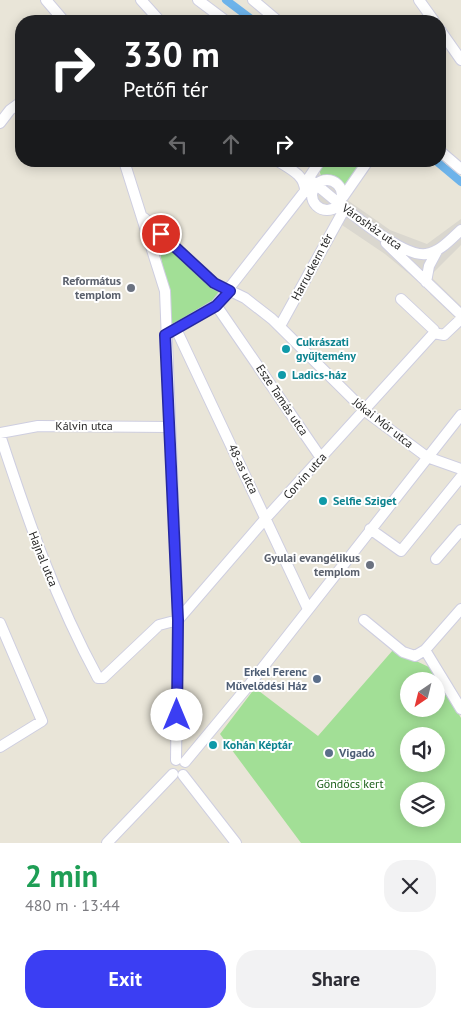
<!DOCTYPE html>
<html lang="en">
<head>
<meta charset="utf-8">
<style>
  body { margin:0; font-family:"PT Sans",sans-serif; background:#f2f2f3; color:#2b2b33; height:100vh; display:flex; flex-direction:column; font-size:19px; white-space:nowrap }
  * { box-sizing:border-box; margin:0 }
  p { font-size:16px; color:#7c7c81 }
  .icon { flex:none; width:28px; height:28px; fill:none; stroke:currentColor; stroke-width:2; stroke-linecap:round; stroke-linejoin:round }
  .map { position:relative; height:843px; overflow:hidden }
  .details { display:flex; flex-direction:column; background:#fff; flex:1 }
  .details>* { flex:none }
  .top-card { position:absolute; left:15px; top:15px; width:431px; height:152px; border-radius:20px; box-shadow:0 2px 12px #0003; background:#202124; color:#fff; overflow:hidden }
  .needle { width:32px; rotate:215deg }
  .tools { position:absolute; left:400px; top:672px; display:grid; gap:10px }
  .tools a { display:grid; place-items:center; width:45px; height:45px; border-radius:50%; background:#fff; box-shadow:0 2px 12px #0003; font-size:25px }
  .pin { position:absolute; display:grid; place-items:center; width:42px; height:42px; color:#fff; margin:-21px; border:2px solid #fff; border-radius:50%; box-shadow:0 1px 5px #0007 }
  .me { position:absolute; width:55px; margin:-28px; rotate:0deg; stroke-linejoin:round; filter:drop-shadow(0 0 4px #0008) }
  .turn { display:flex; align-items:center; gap:18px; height:105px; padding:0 25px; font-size:22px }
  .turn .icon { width:65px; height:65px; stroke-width:2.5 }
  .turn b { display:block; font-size:35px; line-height:42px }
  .lanes { display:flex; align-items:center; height:48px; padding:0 25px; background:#0003; justify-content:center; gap:25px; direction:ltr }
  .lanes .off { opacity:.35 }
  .round { display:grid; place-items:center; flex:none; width:52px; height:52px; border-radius:20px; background:#f2f2f3 }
  .overview { display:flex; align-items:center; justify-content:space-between; height:85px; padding:0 25px }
  h1 { font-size:30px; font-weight:700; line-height:38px; color:#1e9e55 }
  .button { display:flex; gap:10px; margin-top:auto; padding:10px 25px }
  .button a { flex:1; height:58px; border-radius:20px; background:#3b3ef3; color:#fff; font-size:20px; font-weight:700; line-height:58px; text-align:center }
  .button a+a { background:#f2f2f3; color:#2b2b33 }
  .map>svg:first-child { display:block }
</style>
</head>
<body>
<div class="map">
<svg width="461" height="843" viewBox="0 0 461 843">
  <rect width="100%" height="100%" fill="#e9e5d8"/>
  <!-- green -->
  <path fill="#a2df96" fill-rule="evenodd" d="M320 161H368L343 197C330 187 316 179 320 161Z
    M166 242 223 291 202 311 169 325 168 294 159 247Z
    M393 650 433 669 461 718V843H301L220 734 255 688 318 736ZM409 681H436V709H409ZM409 736H436V764H409ZM409 791H436V819H409Z"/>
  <!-- plaza -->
  <path fill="#dad7cf" d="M318 170 322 180 336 181 342 188 343 197 373 218 390 230 427 244 461 219V245L433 273V279L461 306V323L430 294 431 292 385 254 342 225 338 218 318 207 312 198 313 189 305 183Z"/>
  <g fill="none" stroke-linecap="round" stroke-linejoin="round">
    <!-- canal -->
    <path stroke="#6db3ea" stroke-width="8" d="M226 0 254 21
      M436 161 461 182"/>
    <!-- minor casing -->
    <g stroke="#cecee0" stroke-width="12">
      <path id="minor" d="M46 0 64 21
        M141 0 160 21
        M198 0 226 21
        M253 0 278 21
        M419 0 434 21
        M440 30 461 60
        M0 123 10 110 21 102
        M440 151 461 169
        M124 161 165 291 178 620 176 760
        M308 179 320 161
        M312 195a15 15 0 1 1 30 0a15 15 0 1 1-30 0Z
        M313 182C334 199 400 258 426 254 440 252 451 239 461 230
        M343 197 368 161
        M144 218 214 283 245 298 272 319 365 411 427 457 461 469
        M386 243 461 315
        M426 282 429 266 437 251
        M216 305 321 458
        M280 326 345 208
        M176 329 308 609
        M171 332 216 305 305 191C305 175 290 169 278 161
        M434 333 444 335 461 319
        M0 433 38 426 169 427
        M0 435C28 520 55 599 98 678H103L159 625 178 620 266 518 434 333V330L401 299
        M370 529 401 551 461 477
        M436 559 461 530
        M364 620 403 652 415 656 425 650 461 709
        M0 623 42 721 0 747
        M425 650 461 609
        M185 762 249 685 461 415
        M183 775 236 843
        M107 843 173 774"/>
    </g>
    <!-- minor -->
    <use href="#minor" stroke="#fff" stroke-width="10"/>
  </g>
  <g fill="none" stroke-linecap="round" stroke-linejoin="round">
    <!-- route casing -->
    <g stroke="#26289e" stroke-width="12">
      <path id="route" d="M161 234 214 283 230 291 216 306 165 335 178 620 177 715"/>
    </g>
    <!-- route -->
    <use href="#route" stroke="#3b3ef3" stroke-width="9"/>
  </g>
  <!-- markers -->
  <g fill="#6b7280" stroke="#fff" stroke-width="2">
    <circle cx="131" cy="288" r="5"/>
    <circle cx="370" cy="565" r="5"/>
  </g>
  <g fill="#0f9aa8" stroke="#fff" stroke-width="2">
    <circle cx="286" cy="349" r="5"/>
    <circle cx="282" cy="375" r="5"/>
    <circle cx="323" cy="501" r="5"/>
    <circle cx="213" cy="745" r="5"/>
  </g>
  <g fill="#5c6f8a" stroke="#fff" stroke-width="2">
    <circle cx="317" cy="679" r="5"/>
    <circle cx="329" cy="753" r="5"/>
  </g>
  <g text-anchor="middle" stroke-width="4" stroke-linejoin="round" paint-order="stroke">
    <!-- street labels -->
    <g font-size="12" fill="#272727" stroke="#fff">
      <text transform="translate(372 227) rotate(35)" y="4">Városház utca</text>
      <text transform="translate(312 267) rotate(-62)" y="4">Harruckern tér</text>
      <text transform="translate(282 400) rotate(56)" y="4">Esze Tamás utca</text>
      <text transform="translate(383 423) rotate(38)" y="4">Jókai Mór utca</text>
      <text x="84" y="430">Kálvin utca</text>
      <text transform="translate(243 469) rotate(64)" y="4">48-as utca</text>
      <text transform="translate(305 476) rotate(-48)" y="4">Corvin utca</text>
      <text transform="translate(43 559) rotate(68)" y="4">Hajnal utca</text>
    </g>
    <!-- worship labels -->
    <g font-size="12" font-weight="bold" fill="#5b616d" stroke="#fff" text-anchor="end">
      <text x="121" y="285">Református<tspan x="121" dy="14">templom</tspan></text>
      <text x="360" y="562">Gyulai evangélikus<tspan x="360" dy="14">templom</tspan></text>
    </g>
    <!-- culture labels -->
    <g font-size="12" font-weight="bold" fill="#0d838f" stroke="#fff" text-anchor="start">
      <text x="296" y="346">Cukrászati<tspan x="296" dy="14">gyűjtemény</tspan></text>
      <text x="292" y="379">Ladics-ház</text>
      <text x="333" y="505">Selfie Sziget</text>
      <text x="223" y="749">Kohán Képtár</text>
    </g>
    <!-- service labels -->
    <g font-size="12" font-weight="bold" fill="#4e5e75" stroke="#fff" text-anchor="end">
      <text x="307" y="676">Erkel Ferenc<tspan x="307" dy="14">Művelődési Ház</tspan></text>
      <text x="339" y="757" text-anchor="start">Vigadó</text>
    </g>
    <!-- park labels -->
    <g font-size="12" fill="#1d601b" stroke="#fff">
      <text x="350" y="788">Göndöcs kert</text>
    </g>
  </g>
</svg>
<div class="tools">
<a><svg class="needle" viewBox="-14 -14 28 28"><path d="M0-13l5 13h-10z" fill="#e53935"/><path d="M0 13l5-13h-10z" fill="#7c7c81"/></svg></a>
<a><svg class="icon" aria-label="sound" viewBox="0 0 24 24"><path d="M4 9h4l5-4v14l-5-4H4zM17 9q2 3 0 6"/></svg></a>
<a><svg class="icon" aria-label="layers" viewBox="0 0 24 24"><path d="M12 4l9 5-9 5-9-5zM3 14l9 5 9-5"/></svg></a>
</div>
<div class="pin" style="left:161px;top:234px;background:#d93025"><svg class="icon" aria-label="arrive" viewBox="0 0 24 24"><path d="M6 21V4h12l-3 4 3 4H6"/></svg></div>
<svg class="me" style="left:177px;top:715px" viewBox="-20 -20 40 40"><circle r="19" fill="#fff"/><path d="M0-13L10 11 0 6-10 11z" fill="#3b3ef3"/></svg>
<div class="top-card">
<div class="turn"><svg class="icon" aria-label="right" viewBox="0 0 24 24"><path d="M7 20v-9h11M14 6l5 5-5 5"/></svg><div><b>330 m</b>Petőfi tér</div></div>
<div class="lanes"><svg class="icon off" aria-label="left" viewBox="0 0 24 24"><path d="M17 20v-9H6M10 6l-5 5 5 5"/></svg><svg class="icon off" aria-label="ahead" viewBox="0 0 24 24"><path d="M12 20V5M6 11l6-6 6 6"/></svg><svg class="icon" aria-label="right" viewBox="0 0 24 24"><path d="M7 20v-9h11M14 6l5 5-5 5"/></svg></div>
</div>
</div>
<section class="details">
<div class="overview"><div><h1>2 min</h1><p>480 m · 13:44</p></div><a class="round"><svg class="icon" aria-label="close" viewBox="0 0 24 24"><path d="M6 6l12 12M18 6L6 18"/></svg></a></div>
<div class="button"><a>Exit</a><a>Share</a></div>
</section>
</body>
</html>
